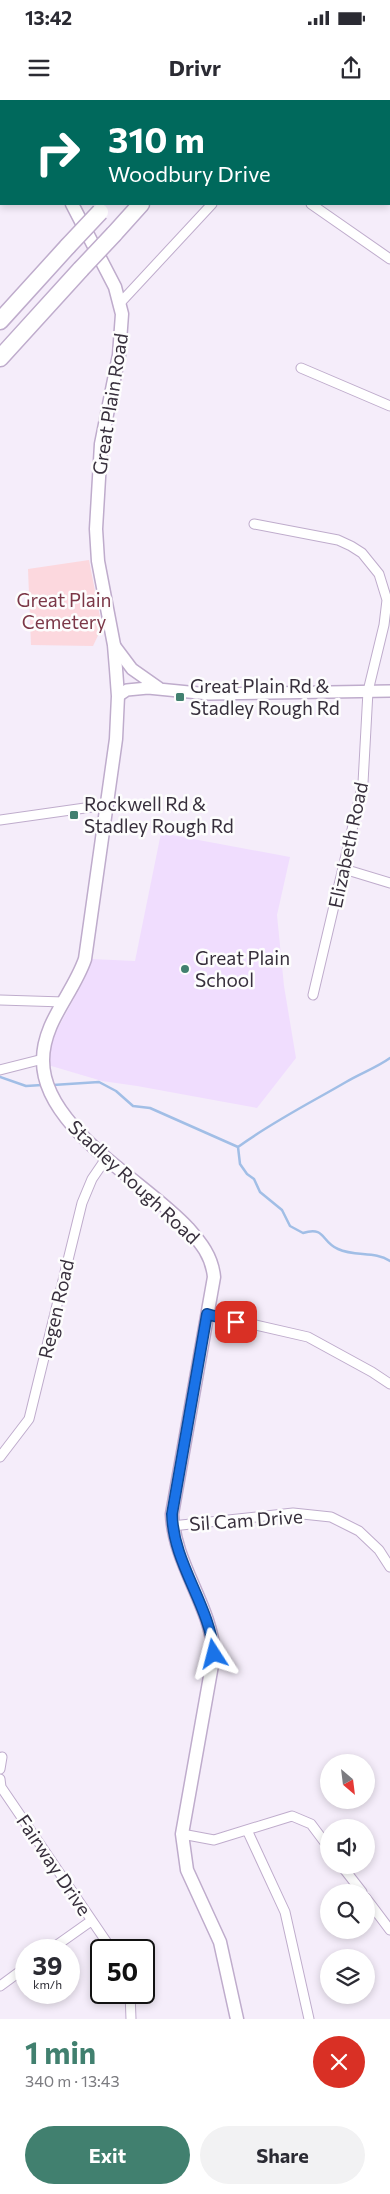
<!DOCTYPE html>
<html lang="en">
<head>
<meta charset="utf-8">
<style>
  body { margin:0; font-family:Commissioner,sans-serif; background:#f2f2f3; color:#2b2b33; height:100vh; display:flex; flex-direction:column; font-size:19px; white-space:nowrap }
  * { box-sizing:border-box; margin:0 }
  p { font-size:16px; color:#7c7c81 }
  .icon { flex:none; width:28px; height:28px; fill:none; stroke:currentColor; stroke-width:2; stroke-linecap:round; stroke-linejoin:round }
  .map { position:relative; height:1919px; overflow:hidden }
  .details { display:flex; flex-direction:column; background:#fff; flex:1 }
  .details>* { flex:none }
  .banner { position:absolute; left:0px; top:0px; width:390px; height:105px; box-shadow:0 2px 8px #0003; background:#00695c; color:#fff; overflow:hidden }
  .needle { width:32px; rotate:152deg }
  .tools { position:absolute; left:320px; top:1654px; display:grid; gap:10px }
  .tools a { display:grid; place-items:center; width:55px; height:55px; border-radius:50%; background:#fff; box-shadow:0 2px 8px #0003; font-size:25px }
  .speed { position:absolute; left:15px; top:1839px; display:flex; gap:10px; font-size:25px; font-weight:700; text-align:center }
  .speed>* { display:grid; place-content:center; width:65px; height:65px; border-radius:50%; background:#fff; box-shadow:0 2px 8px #0003; line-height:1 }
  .speed small { font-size:12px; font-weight:400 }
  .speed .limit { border:2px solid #111; border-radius:8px; background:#fff; color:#111 }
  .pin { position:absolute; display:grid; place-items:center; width:42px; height:42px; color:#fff; margin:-21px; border-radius:10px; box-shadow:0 2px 8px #0006 }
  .me { position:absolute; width:55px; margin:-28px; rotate:351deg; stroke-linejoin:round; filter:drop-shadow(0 0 4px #0008) }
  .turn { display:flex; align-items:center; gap:18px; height:105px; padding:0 25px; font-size:22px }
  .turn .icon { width:65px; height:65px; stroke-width:2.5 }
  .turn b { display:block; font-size:35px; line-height:42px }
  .round { display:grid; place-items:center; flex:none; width:52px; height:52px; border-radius:26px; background:#f2f2f3 }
  .overview { display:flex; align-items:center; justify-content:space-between; height:85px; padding:0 25px }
  h1 { font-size:30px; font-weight:700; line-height:38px; color:#41806f }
  .button { display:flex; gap:10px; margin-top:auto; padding:10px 25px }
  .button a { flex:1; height:58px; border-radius:30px; background:#41806f; color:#fff; font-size:20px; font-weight:700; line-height:58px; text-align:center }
  .button a+a { background:#f2f2f3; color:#2b2b33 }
  .status { display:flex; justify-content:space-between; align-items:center; height:35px; padding:0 25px; background:#fff; direction:ltr }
  .status svg { height:14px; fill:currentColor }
  header { display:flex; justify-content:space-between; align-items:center; height:65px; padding:0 25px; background:#fff; font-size:22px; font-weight:700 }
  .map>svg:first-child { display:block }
</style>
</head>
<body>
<div class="status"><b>13:42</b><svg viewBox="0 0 49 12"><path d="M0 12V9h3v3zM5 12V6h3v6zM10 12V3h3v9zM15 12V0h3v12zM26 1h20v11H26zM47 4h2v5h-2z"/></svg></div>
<header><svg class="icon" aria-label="menu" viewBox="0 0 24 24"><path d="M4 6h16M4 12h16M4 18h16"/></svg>Drivr<svg class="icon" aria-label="share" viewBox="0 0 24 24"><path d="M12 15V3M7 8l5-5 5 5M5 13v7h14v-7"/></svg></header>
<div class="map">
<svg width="390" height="1919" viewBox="0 0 390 1919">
  <rect width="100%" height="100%" fill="#f5edfa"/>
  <!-- built -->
  <path fill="#f0ddfe" d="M161 733 290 757 277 815 284 886 296 958 257 1008 137 986 102 981 48 965 51 941 85 878 91 859 135 861Z"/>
  <!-- green -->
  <path fill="#fcd8de" d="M89 460 102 527 93 546 31 545 28 469Z"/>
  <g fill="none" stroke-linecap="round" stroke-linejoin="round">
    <!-- stream -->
    <path stroke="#a1bee6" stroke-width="2.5" d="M0 977 26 986 42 985
      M53 985 99 982 116 991 133 1006 150 1008 238 1047C272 1022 310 1003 346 982 361 973 376 968 390 958
      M238 1047 240 1064 247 1074 254 1079 260 1092 282 1110 290 1126 303 1133C326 1126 321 1142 338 1149 355 1157 375 1151 390 1161"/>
    <!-- minor casing -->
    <g stroke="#bfaccc" stroke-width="11">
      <path id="minor" d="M335 0 337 1
        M73 1 74 0
        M304 1 306 0
        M389 36 390 37
        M311 104 390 159
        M121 202 212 104
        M301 268 390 306
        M254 424 338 440 351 446 362 453 379 474 387 500 384 525 368 591 363 683 313 895
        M0 720 106 705
        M344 769 390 783
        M0 900 64 902
        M0 970 43 959
        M207 1214 308 1237 372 1272 390 1284
        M0 1357 29 1319 82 1103 92 1079 107 1057
        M172 1426 293 1413 331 1417 359 1431 379 1450 390 1467
        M0 1669 2 1657
        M0 1679 1 1687 112 1850
        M247 1730 285 1812 309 1919
        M182 1734 214 1740 292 1716 311 1724 329 1748
        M341 1765 362 1792
        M366 1798 390 1830
        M50 1850 91 1821
        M0 1886 26 1867
        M130 1892 131 1919"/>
    </g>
    <!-- tertiary casing -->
    <g stroke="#bfaccc" stroke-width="14">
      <path id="tertiary" d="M114 545 132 569 159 588
        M118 596 127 590 148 588 209 594 390 591"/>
    </g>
    <!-- secondary casing -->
    <g stroke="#bfaccc" stroke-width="15">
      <path id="secondary" d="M0 19H1
        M72 104 115 187 122 214 119 255 101 344 96 429 98 461 114 545 116 569 118 596 116 639 85 859C73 894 43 922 43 960 42 1028 146 1082 188 1128 201 1143 212 1156 214 1177L172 1414C174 1464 211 1505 214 1554L182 1734 187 1770 220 1842 237 1919"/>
    </g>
    <!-- motorway casing -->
    <g stroke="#bfaccc" stroke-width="19">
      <path id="motorway" d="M202 1 203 0
        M235 1 236 0
        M114 134 141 104
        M0 221 68 146
        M0 258 81 169"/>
    </g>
    <!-- minor -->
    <use href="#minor" stroke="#fff" stroke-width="9"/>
    <!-- tertiary -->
    <use href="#tertiary" stroke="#fff" stroke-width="11"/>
    <!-- secondary -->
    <use href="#secondary" stroke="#fff" stroke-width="12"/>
    <!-- motorway -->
    <use href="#motorway" stroke="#fff" stroke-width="16"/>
    <!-- motorway-bridge casing -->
    <g stroke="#bfaccc" stroke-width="19" stroke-linecap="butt">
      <path id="motorway-bridge" d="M68 146 100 112
        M81 169 114 134"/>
    </g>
    <!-- motorway-bridge -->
    <use href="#motorway-bridge" stroke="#fff" stroke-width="16"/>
  </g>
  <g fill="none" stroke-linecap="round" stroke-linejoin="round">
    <!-- route casing -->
    <g stroke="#114b97" stroke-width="12">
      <path id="route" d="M214 1554C210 1505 173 1464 172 1414L207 1214 236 1222"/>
    </g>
    <!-- route -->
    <use href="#route" stroke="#1a73e8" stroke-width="9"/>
  </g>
  <!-- markers -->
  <g fill="#41806f" stroke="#fdfdfd" stroke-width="2">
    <rect x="175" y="592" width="10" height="10" rx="2.5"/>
    <rect x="69" y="710" width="10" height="10" rx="2.5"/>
    <circle cx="185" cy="869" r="5"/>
  </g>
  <g text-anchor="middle" stroke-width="5" stroke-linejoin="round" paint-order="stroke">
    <!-- street labels -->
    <g font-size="19" fill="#372f3c" stroke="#fdfdfd">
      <text transform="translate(110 304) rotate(-81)" y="7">Great Plain Road</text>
      <text transform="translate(348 745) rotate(-78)" y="7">Elizabeth Road</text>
      <text transform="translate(134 1082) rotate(43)" y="7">Stadley Rough Road</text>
      <text transform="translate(56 1209) rotate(-77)" y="7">Regen Road</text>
      <text transform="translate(246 1420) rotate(-4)" y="7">Sil Cam Drive</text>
      <text transform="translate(54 1765) rotate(56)" y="7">Fairway Drive</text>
    </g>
    <!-- park labels -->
    <g font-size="19" fill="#7b3747" stroke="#fdfdfd">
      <text x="64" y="507">Great Plain<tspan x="64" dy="22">Cemetery</tspan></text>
    </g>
    <!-- poi labels -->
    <g font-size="19" fill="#372f3c" stroke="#fdfdfd" text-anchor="start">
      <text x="190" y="593">Great Plain Rd &amp;<tspan x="190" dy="22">Stadley Rough Rd</tspan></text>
      <text x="84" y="711">Rockwell Rd &amp;<tspan x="84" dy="22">Stadley Rough Rd</tspan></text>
      <text x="195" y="865">Great Plain<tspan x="195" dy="22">School</tspan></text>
    </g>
  </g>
</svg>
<div class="tools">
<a><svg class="needle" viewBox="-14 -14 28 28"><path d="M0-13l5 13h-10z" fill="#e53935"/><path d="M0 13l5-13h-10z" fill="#7c7c81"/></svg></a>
<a><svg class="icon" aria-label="sound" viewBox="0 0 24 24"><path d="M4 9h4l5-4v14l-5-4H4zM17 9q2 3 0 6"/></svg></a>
<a><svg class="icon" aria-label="search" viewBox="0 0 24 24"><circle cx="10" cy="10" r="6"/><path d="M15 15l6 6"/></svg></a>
<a><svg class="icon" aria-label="layers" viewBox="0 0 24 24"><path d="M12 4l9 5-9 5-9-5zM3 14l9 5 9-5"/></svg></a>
</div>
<div class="speed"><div>39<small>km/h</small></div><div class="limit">50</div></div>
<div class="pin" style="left:236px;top:1222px;background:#d93025"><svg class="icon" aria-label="arrive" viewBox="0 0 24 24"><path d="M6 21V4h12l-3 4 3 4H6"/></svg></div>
<svg class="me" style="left:214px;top:1554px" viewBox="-20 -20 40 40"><path d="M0-17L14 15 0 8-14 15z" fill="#1a73e8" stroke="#fff" stroke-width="4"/></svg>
<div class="banner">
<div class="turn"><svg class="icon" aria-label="right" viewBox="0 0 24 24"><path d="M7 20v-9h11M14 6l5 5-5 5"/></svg><div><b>310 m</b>Woodbury Drive</div></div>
</div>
</div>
<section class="details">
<div class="overview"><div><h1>1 min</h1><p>340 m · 13:43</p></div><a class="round" style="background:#d93025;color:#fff"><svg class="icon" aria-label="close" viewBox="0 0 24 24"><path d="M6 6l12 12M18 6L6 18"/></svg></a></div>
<div class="button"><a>Exit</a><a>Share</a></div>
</section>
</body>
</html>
